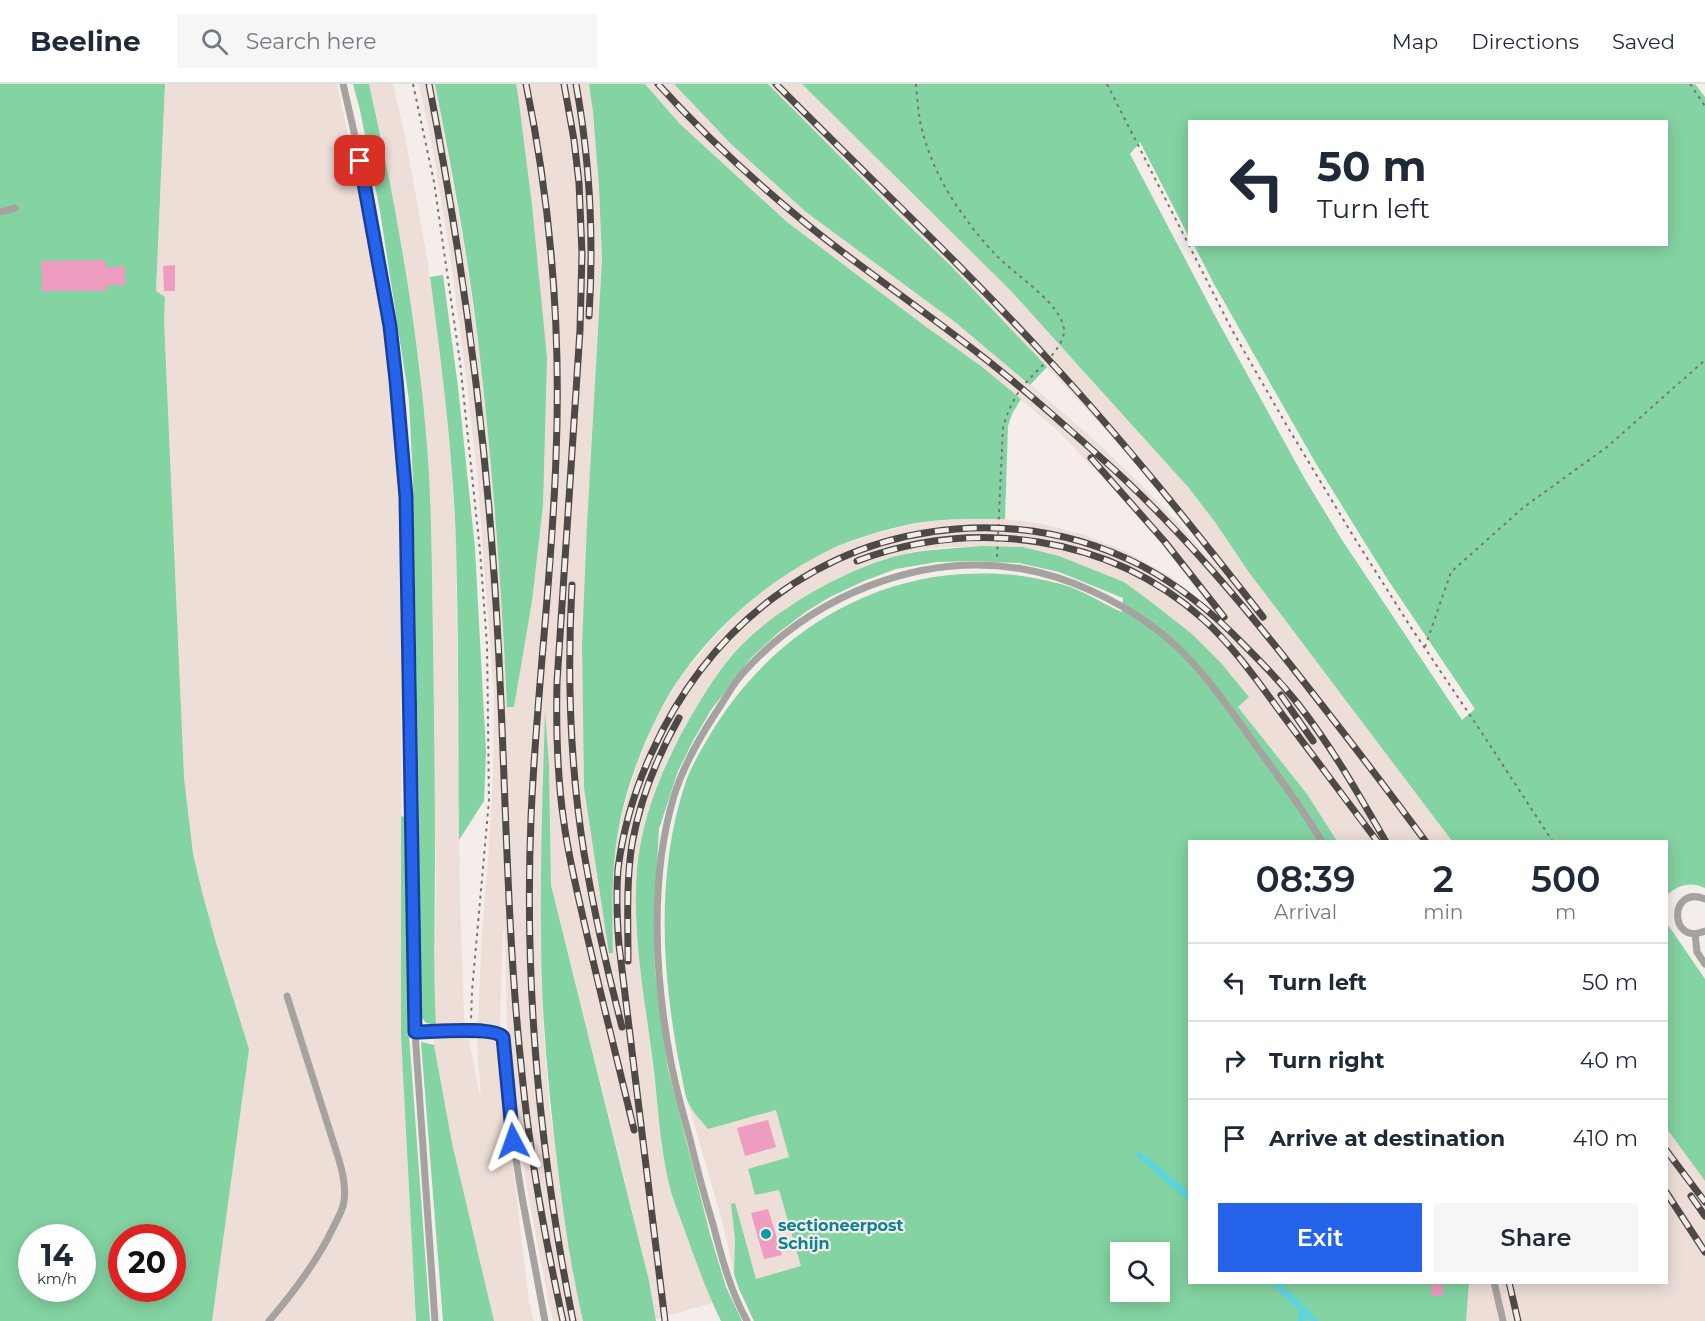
<!DOCTYPE html>
<html lang="en">
<head>
<meta charset="utf-8">
<style>
  body { margin:0; font-family:Montserrat,sans-serif; background:#f6f6f7; color:#1f2937; height:100vh; display:flex; flex-direction:column; font-size:22px; white-space:nowrap }
  * { box-sizing:border-box; margin:0 }
  p { font-size:20px; color:#747a83 }
  .icon { flex:none; width:33px; height:33px; fill:none; stroke:currentColor; stroke-width:2; stroke-linecap:round; stroke-linejoin:round }
  .map { position:relative; flex:1; overflow:hidden }
  .details { position:absolute; left:1188px; top:756px; width:480px; height:444px; display:flex; flex-direction:column; background:#fff; border-radius:0px; box-shadow:0 3px 15px #0003 }
  .details>* { flex:none }
  .top-card { position:absolute; left:1188px; top:36px; width:480px; height:126px; border-radius:0px; box-shadow:0 3px 15px #0003; background:#fff; color:#1f2937; overflow:hidden }
  .controls { position:absolute; left:1110px; top:1158px; display:grid; gap:12px }
  .controls a { display:grid; place-items:center; width:60px; height:60px; border-radius:0px; background:#fff; box-shadow:0 3px 15px #0003; font-size:30px }
  .speed { position:absolute; left:18px; top:1140px; display:flex; gap:12px; font-size:30px; font-weight:700; text-align:center }
  .speed>* { display:grid; place-content:center; width:78px; height:78px; border-radius:50%; background:#fff; box-shadow:0 3px 15px #0003; line-height:1 }
  .speed small { font-size:15px; font-weight:400 }
  .speed .limit { border:9px solid #d22; background:#fff; color:#111 }
  .pin { position:absolute; display:grid; place-items:center; width:51px; height:51px; color:#fff; margin:-26px; border-radius:12px; box-shadow:0 3px 9px #0006 }
  .me { position:absolute; width:66px; margin:-33px; rotate:356deg; stroke-linejoin:round; filter:drop-shadow(0 0 4px #0008) }
  .turn { display:flex; align-items:center; gap:21px; height:126px; padding:0 30px; font-size:27px }
  .turn .icon { width:78px; height:78px; stroke-width:2.5 }
  .turn b { display:block; font-size:42px; line-height:51px }
  .eta { display:flex; justify-content:space-evenly; align-items:center; height:102px; text-align:center }
  .eta b { font-size:36px; font-weight:600; line-height:42px }
  .button { display:flex; gap:12px; margin-top:auto; padding:12px 30px }
  .button a { flex:1; height:69px; border-radius:0px; background:#2563eb; color:#fff; font-size:24px; font-weight:600; line-height:69px; text-align:center }
  .button a+a { background:#f6f6f7; color:#1f2937 }
  ul { padding:0; list-style:none }
  li { display:flex; align-items:center; gap:18px; height:78px; padding:0 30px; border-top:2px solid #e0e1e3 }
  li div { flex:1 }
  li b { display:block; font-size:22px }
  li em { font-style:normal }
  header { display:flex; align-items:center; gap:36px; box-sizing:border-box; height:84px; padding:0 30px; background:#fff; border-bottom:2px solid #e0e1e3 }
  header strong { font-size:28px }
  nav { display:flex; gap:33px; margin-inline-start:auto; font-size:21px }
  .search { width:420px; height:54px; background:#f6f6f7; display:flex; align-items:center; gap:15px; box-sizing:border-box; padding:0 21px; border-radius:0px; color:#747a83; font-size:22px }
  .map>svg:first-child { display:block }
</style>
</head>
<body>
<header>
<strong>Beeline</strong>
<div class="search"><svg class="icon" aria-label="search" viewBox="0 0 24 24"><circle cx="10" cy="10" r="6"/><path d="M15 15l6 6"/></svg>Search here</div>
<nav><a>Map</a><a>Directions</a><a>Saved</a></nav>
</header>
<div class="map">
<svg width="1705" height="1237" viewBox="0 0 1705 1237">
  <rect width="100%" height="100%" fill="#f4edea"/>
  <!-- built -->
  <path fill="#eeded8" d="M165 0H337L359 102 379 209 389 300 399 419 401 479 402 965 416 1237H153L172 1204V1154H146L156 208Z
    M369 0H393L405 52 428 179 442 283 451 378 456 459 460 815 464 932 481 1017 477 958 482 847 488 777 493 692 494 611 477 388 464 276 450 172 433 66 419 0H435L465 169 480 272 491 386 502 509 507 622 514 623 518 597V11L516 0H589L593 28 599 103 602 175 582 561 584 704 610 869 613 868 611 812 613 782 619 740 637 681 655 637 681 592 712 556 735 531 770 500 792 485 838 462 880 448 924 438 972 434 1005 435 1038 439 1082 450 1125 467 1170 492 1210 525 1212 522 1152 446 1057 346 981 282 925 242 787 138 680 40 645 0H674L731 60 806 128 955 238 1008 281 1091 353 1128 388 1174 434 1222 489 1166 416 1114 355 1078 316 952 183 895 128 768 0H802L1011 207 1188 403 1215 438 1248 487 1452 757H1337L1307 710 1238 623 1221 579 1192 550 1146 514 1124 498 1059 472 1023 463H946L911 468 881 476 853 488 786 524 757 548 730 573 707 605 669 672 655 706 641 754 637 786 636 841 663 1071 670 1105 712 1219 656 1235 649 1197 620 1076 551 801 549 681 545 636 541 849 544 956 550 1026 566 1145 583 1237H553L549 1221 526 1099 514 1017 507 941 505 847 503 846 500 937 509 1050 529 1218 534 1237H494L452 1059 435 972 434 961 436 941 434 908 436 817 432 457 420 282 405 179 381 53Z
    M675 963 756 986 784 1002 807 1189 754 1237 739 1205 734 1190 722 1137 688 1019Z
    M1667 1045 1705 1097V1237H1466L1469 1199 1666 1198Z"/>
  <!-- green -->
  <path fill="#84d3a2" fill-rule="evenodd" d="M0 0H165L156 207 165 213 164 237 184 694 193 770 202 808 216 859 249 965 212 1237H0ZM32 1154H82V1204H32ZM122 1154H172V1204H122Z
    M353 0H369C397 124 419 249 428 375 432 435 432 496 433 556 434 627 435 699 435 770 435 827 433 884 436 941L426 939 420 931 419 730 413 397 409 316 380 127 360 26Z
    M435 0H516L518 11 532 121 547 274 543 421 532 517 514 623H507C502 506 493 390 480 274 470 182 453 91 435 0Z
    M589 0H645L680 40 787 138 925 242 981 282 1021 315 1012 330 1008 342 1005 435C978 435 950 434 923 438 895 442 867 451 840 461 832 464 824 469 816 473 763 501 716 543 681 592 653 632 628 694 619 742 611 784 612 826 613 869H609L584 704 582 561 587 441 602 175 599 103 593 28Z
    M674 0H768L895 128 952 183 1047 283 1030 301 955 238 806 128 731 60Z
    M802 0H1695L1705 13V804C1691 797 1678 801 1667 811L1666 758 1452 757 1248 487 1215 438 1188 403 1011 207ZM1190 38H1666V160L1194 161 1214 200 1315 378 1388 496 1475 625 1462 636 1342 456 1306 397 1215 232 1130 70 1140 58 1189 153Z
    M443 191 458 303 475 464 486 668 484 717 459 756C458 657 459 559 456 460 453 371 442 282 430 193Z
    M982 462 1023 463 1059 472 1124 498 1146 514 1192 550 1221 579 1249 613 1238 623 1307 710 1337 757 1190 758V1198L1469 1199 1466 1237H754L739 1205 734 1190 735 1155 731 1120 735 1119 756 1195 801 1182 779 1106 755 1111 748 1085 789 1073 776 1026 708 1045C702 1037 693 1029 689 1020 685 1013 684 1002 682 993 674 956 669 919 666 881 662 819 666 756 686 697 692 681 702 664 711 649 764 560 857 496 962 490 986 489 1010 489 1034 494 1050 497 1068 501 1082 508 1096 514 1109 523 1122 528L1123 514 1059 488 1019 479 972 477 937 478 896 485 864 497 830 513 807 527 778 549 751 574 711 626 694 655 678 687 659 745 654 838 655 888 668 985 710 1150 726 1203 742 1237H721C707 1209 697 1180 686 1150 681 1135 674 1119 670 1104 659 1061 658 1015 652 972 644 910 632 848 637 785 641 739 658 695 679 654 694 627 709 600 729 575 763 533 830 494 880 477 913 465 948 465 982 462ZM1120 1168H1160V1208H1120Z
    M545 627 549 681 551 801 649 1197 656 1237H583C572 1190 565 1142 559 1094 549 1012 541 931 541 849 540 775 543 701 545 627Z
    M401 732 404 733 409 950 430 1237H416L401 952Z
    M1666 838 1705 895V1097L1667 1045Z
    M421 958 434 961 452 1059 494 1237H443Z"/>
  <!-- water -->
  <path fill="#5ed5de" d="M1139 1068 1150 1075 1189 1108V1118L1143 1078 1138 1075 1135 1070Z
    M1271 1199H1281L1319 1237H1311L1307 1233 1304 1237H1297L1300 1228Z"/>
  <!-- building -->
  <path fill="#ee9cc0" d="M105 176 106 183 125 182V201H107L106 207H42L41 177Z
    M175 181V207H164L163 182Z
    M768 1036 776 1063 745 1072 737 1044Z
    M768 1125 782 1171 764 1175 751 1129Z
    M1431 1198H1443V1212H1431Z"/>
  <g fill="none" stroke-linecap="round" stroke-linejoin="round">
    <!-- path -->
    <path stroke="#7a7573" stroke-width="2" stroke-dasharray="3 4.5" stroke-linecap="butt" d="M413 0 434 98 460 278 480 467 487 561 489 716 472 907 471 936
      M916 0C917 12 918 25 920 37 927 71 943 104 964 132 973 145 984 159 996 171 1013 190 1065 221 1064 248 1063 267 1031 290 1020 306 1012 318 1007 330 1003 343L997 473
      M1107 0 1232 246 1287 342 1352 450 1410 542 1482 649 1553 758
      M1690 0 1705 22
      M1425 563 1451 488 1524 423 1607 363 1705 276"/>
    <!-- lane -->
    <path stroke="#a5a2a0" stroke-width="7" d="M343 0C362 80 378 162 390 244 398 300 401 356 406 413L415 948 435 1237
      M0 128 15 124
      M1705 815C1668 800 1669 863 1705 847
      M1695 850 1697 868 1705 880
      M415 948C432 948 493 942 503 953L513 1057 522 1113 545 1237
      M1494 1198 1503 1237
      M269 1237C294 1208 317 1178 334 1142 338 1134 343 1126 344 1117 346 1103 343 1089 339 1076L287 912
      M747 1237C731 1208 722 1175 714 1144 705 1114 697 1085 690 1055 683 1030 676 1005 671 979 655 895 649 795 674 712 683 683 698 656 715 630 724 617 732 601 743 589 812 512 920 467 1023 485 1068 493 1115 515 1152 542 1194 572 1224 617 1254 659 1277 691 1302 723 1322 758"/>
    <!-- rail casing -->
    <g stroke="#4d4947" stroke-width="7">
      <path id="rail" d="M429 0C460 162 483 325 494 490 506 656 504 824 522 990 530 1073 545 1155 563 1237
        M526 0C551 121 561 250 556 373 552 493 536 613 531 734 524 902 540 1072 573 1237
        M564 0 574 56 579 99 582 169 580 246 557 598C556 645 557 692 564 739 568 769 575 799 582 829 598 901 617 974 634 1046
        M576 0C590 77 594 153 589 232
        M658 0C704 51 755 98 809 142 865 187 926 228 983 273 1023 304 1061 338 1099 372 1177 441 1243 520 1307 602 1347 653 1387 705 1426 758
        M776 0C867 92 961 180 1048 275 1124 357 1194 445 1263 533
        M1091 374 1165 458 1224 533
        M857 477C974 433 1109 451 1203 535 1235 564 1259 599 1284 633 1315 674 1346 716 1377 757
        M572 501C567 591 570 681 584 769 594 828 607 886 622 943
        M1281 611 1313 657
        M628 877C628 838 626 799 632 760 640 716 657 673 679 634
        M1666 1066 1705 1118
        M1666 1108 1705 1168
        M1691 1112 1705 1132
        M1509 1198 1518 1237
        M665 1237 619 861C617 836 616 811 618 785 623 745 635 705 652 668 708 544 817 456 956 445 1020 440 1084 452 1142 482 1180 502 1213 529 1243 560 1262 579 1281 598 1298 620 1332 663 1359 711 1386 758"/>
    </g>
    <!-- rail -->
    <use href="#rail" stroke="#f4edea" stroke-width="4.5" stroke-dasharray="14" stroke-linecap="butt"/>
  </g>
  <g fill="none" stroke-linecap="round" stroke-linejoin="round">
    <!-- route casing -->
    <g stroke="#184099" stroke-width="15">
      <path id="route" d="M360 77 390 242 396 296 406 413 415 948C432 948 493 942 503 953L513 1057"/>
    </g>
    <!-- route -->
    <use href="#route" stroke="#2563eb" stroke-width="10"/>
  </g>
  <!-- markers -->
  <circle fill="#0f9aa8" stroke="#f4edea" stroke-width="2" cx="766" cy="1150" r="6"/>
  <g text-anchor="middle" stroke-width="4.5" stroke-linejoin="round" paint-order="stroke">
    <!-- culture labels -->
    <g font-size="16" font-weight="bold" fill="#0d838f" stroke="#f4edea" text-anchor="start">
      <text x="778" y="1147">sectioneerpost<tspan x="778" dy="18">Schijn</tspan></text>
    </g>
  </g>
</svg>
<div class="controls">
<a><svg class="icon" aria-label="search" viewBox="0 0 24 24"><circle cx="10" cy="10" r="6"/><path d="M15 15l6 6"/></svg></a>
</div>
<div class="speed"><div>14<small>km/h</small></div><div class="limit">20</div></div>
<div class="pin" style="left:360px;top:77px;background:#d93025"><svg class="icon" aria-label="arrive" viewBox="0 0 24 24"><path d="M6 21V4h12l-3 4 3 4H6"/></svg></div>
<svg class="me" style="left:513px;top:1057px" viewBox="-20 -20 40 40"><path d="M0-17L14 15 0 8-14 15z" fill="#2563eb" stroke="#fff" stroke-width="4"/></svg>
<div class="top-card">
<div class="turn"><svg class="icon" aria-label="left" viewBox="0 0 24 24"><path d="M17 20v-9H6M10 6l-5 5 5 5"/></svg><div><b>50 m</b>Turn left</div></div>
</div>
<section class="details">
<div class="eta">
<div><b>08:39</b><p>Arrival</p></div>
<div><b>2</b><p>min</p></div>
<div><b>500</b><p>m</p></div>
</div>
<ul>
<li><svg class="icon" aria-label="left" viewBox="0 0 24 24"><path d="M17 20v-9H6M10 6l-5 5 5 5"/></svg><div><b>Turn left</b></div><em>50 m</em></li>
<li><svg class="icon" aria-label="right" viewBox="0 0 24 24"><path d="M7 20v-9h11M14 6l5 5-5 5"/></svg><div><b>Turn right</b></div><em>40 m</em></li>
<li><svg class="icon" aria-label="arrive" viewBox="0 0 24 24"><path d="M6 21V4h12l-3 4 3 4H6"/></svg><div><b>Arrive at destination</b></div><em>410 m</em></li>
</ul>
<div class="button"><a>Exit</a><a>Share</a></div>
</section>
</div>
</body>
</html>
